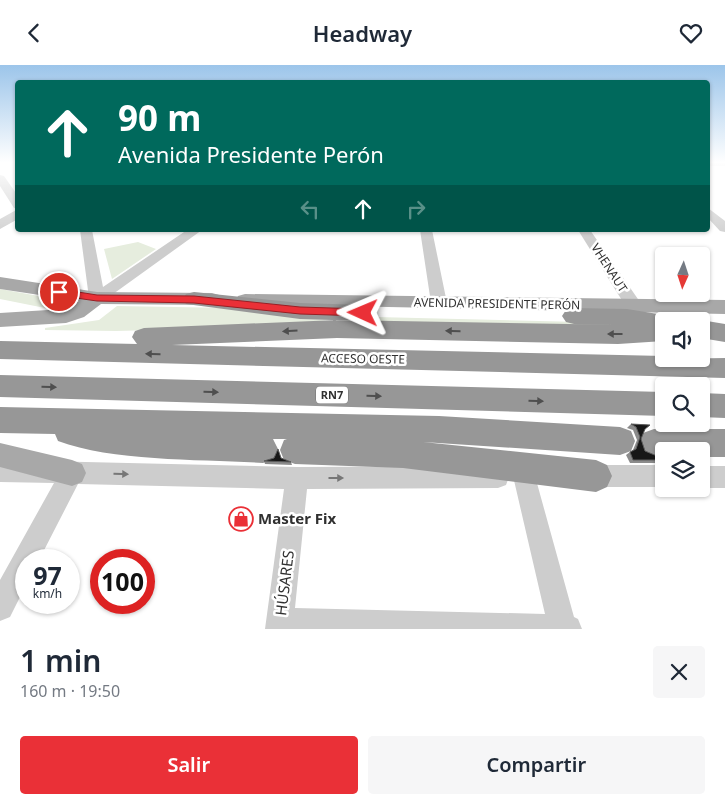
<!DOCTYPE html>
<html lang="es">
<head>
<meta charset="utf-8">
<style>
  body { margin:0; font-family:"Noto Sans",sans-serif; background:#f6f6f7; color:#1f2937; height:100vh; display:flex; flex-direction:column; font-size:19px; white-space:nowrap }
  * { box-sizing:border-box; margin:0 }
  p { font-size:16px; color:#747a83 }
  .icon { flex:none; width:28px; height:28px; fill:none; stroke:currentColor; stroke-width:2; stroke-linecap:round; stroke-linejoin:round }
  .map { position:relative; height:564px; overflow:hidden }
  .sheet { display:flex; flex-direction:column; background:#fff; flex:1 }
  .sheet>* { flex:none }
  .banner { position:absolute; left:15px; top:15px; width:695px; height:152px; border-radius:5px; box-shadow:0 1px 4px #0004; background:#00695c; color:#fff; overflow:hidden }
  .needle { width:32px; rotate:183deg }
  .tools { position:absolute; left:655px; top:182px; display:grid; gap:10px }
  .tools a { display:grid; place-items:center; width:55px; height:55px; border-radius:5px; background:#fff; box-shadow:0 1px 4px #0004; font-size:25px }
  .speed { position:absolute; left:15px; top:484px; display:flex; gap:10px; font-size:25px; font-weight:700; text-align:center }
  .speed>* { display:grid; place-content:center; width:65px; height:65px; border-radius:50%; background:#fff; box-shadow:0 1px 4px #0004; line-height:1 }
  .speed small { font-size:12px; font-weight:400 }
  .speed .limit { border:8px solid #d22; background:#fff; color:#111 }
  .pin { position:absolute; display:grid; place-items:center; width:42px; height:42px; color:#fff; margin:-21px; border:2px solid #fff; border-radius:50%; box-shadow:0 1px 5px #0007 }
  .me { position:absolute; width:55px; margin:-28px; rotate:271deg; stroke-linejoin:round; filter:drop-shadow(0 0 4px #0008) }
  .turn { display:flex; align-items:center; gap:18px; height:105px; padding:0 20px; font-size:22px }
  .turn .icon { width:65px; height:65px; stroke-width:2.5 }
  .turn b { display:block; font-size:35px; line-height:42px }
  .lanes { display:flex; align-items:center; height:48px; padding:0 20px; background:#0003; justify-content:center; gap:25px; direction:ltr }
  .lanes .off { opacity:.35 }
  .round { display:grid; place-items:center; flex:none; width:52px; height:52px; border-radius:5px; background:#f6f6f7 }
  .headline { display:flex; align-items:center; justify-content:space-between; height:85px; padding:0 20px }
  h1 { font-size:30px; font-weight:600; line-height:38px }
  .action { display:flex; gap:10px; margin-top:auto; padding:10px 20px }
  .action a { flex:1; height:58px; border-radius:5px; background:#ea3037; color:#fff; font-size:20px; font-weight:600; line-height:58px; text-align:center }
  .action a+a { background:#f6f6f7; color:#1f2937 }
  header { display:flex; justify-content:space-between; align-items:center; height:65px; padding:0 20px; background:#fff; font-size:22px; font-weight:600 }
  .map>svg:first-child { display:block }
</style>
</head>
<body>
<header><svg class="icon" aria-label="back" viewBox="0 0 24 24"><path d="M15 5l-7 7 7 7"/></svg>Headway<svg class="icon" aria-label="heart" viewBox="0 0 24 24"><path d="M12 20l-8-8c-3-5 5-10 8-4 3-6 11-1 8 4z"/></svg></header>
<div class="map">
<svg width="725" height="564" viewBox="0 0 725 564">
  <rect width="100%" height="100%" fill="#fff"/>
  <!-- green -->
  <path fill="#e6edde" d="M138 177 156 184 112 214 104 184Z
    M0 224 72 237 64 244 55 245 0 234Z
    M117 241 233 243 335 251 664 259 661 263 331 255 235 263 116 266 45 265V263L99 255Z"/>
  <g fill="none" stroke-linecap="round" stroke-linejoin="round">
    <!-- minor -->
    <path fill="#cdcdcd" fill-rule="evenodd" d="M708 98H725V101H708Z
      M0 110 4 111 18 131V143H14L0 121Z
      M708 143 725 156V167L720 166 708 153Z
      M18 144V154L0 164V154Z
      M80 165H92L103 222 187 165H202L102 237H92L89 233Z
      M420 165H432L447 238 445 242H433L431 238Z
      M578 165H590L640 237 642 241 640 245H628Z
      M0 395 297 402 498 401 506 404 509 412 506 420 498 423 307 424 295 543 545 549 513 411 516 403 524 400 532 403 535 411 574 552 578 554 582 564H265L284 424 78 419 39 495H26V520L10 552 0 556V515L54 418 0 417Z
      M589 400H664V422H589L581 419 578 411 581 403Z
      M701 401H725V423H701Z"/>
    <!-- major -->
    <path fill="#a8a8a8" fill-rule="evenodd" d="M0 212 97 227 212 228 219 230 221 234 219 238 212 240 101 239 84 252 66 258 0 262V248L64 244 79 236 0 224Z
      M245 229 725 235V249L238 239 236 235 238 231Z
      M0 378 72 395 82 399 86 408 82 417 72 421 0 402Z"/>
    <!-- highway -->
    <path fill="#979797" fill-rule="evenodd" d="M194 227 300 238 364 240 372 242 376 248 372 254 364 256 300 254 186 239 183 234 186 229Z
      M574 243 627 244 664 250 668 256H664V276L618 279 337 273 172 280 664 291V294L725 293V313L0 294V276L137 279 132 272 135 266 144 263 337 255 630 260 574 259 566 257 562 251 566 245Z
      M701 255 725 259V277L701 273V256H698Z
      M0 310 664 327V351L0 332Z
      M701 328 725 329V353L701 352Z
      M0 342 439 351 620 362 631 366 635 376 631 386 620 390 423 377 596 395 607 400 612 411 607 422 596 427 403 403 295 399 284 395 280 385 284 375 287 374H273L278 384 274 394 263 398C202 394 114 397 58 376L55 369 0 368Z
      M654 364H725V392H701V386H664V392H654L643 388 639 378 643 368Z"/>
  </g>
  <!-- wall -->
  <path fill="#8b8b8b" d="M631 359 650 360 644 365 641 374 645 386 657 391H664V398H630L626 390 630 387 633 385 637 375 633 365 627 363Z
    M281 393 291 397 292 400 265 399 264 396Z"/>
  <!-- building -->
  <path fill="#171717" stroke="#5d5d5d" d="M631 359 650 360 645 364 641 374 645 386 657 391H664V395H633L630 387 636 384 640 372 636 362Z
    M278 384 281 393 291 397 264 396 274 393Z"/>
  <!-- one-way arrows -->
  <defs><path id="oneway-solid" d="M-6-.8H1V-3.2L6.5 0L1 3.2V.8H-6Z" transform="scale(1.25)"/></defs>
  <g fill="#4f4f4f">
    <use href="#oneway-solid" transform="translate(290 266) rotate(177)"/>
    <use href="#oneway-solid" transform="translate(453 266) rotate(-179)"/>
    <use href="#oneway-solid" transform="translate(615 269) rotate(-180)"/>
    <use href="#oneway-solid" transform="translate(153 289) rotate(-179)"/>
    <use href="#oneway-solid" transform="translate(49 322) rotate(2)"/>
    <use href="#oneway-solid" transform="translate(211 327) rotate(2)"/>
    <use href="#oneway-solid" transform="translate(374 331) rotate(2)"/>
    <use href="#oneway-solid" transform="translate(536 336) rotate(2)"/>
  </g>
  <g fill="#777">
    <use href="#oneway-solid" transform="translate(121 409) rotate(1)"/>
    <use href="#oneway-solid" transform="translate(336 413)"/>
  </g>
  <!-- sky -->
  <linearGradient id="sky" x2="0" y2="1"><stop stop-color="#9cc5ea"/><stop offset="0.55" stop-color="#fff"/><stop offset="1" stop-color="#fff" stop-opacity="0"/></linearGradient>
  <rect width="725" height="177" fill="url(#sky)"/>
  <!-- route -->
  <path fill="#ea3037" stroke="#981f24" d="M59 224 97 230 194 231 300 242 363 244 368 248 363 251 300 249 194 238 97 236 55 230 54 227Z"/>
  <!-- icons -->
  <defs>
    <g id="shop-ring" transform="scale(1.25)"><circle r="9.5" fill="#fff" stroke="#ea3037" stroke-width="1.5"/><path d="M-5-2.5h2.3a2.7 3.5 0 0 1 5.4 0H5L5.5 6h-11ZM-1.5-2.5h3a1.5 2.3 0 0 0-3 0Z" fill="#ea3037"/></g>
  </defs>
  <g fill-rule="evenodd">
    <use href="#shop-ring" x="241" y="454"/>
  </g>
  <g text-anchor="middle" stroke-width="5" stroke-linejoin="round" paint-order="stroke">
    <!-- shield labels -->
    <rect fill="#fff" stroke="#6e6e6e" stroke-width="1" x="316" y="321.5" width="32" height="17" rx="4"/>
    <g font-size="11" font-weight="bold" fill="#303030">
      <text x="332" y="334">RN7</text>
    </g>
    <!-- street labels -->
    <g font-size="12" fill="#303030" stroke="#fff">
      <text transform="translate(609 203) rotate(57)" y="4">VHENAUT</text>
      <text transform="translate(497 239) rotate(1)" y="4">AVENIDA PRESIDENTE PERÓN</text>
      <text transform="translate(363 294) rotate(1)" y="4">ACCESO OESTE</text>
    </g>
    <!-- near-poi labels -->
    <g font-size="15" font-weight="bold" fill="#303030" stroke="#fff" text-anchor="start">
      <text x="258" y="459">Master Fix</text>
    </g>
    <!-- near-street labels -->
    <g font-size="15" fill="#303030" stroke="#fff">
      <text transform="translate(285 518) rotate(-83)" y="5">HÚSARES</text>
    </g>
  </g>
</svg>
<div class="tools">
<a><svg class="needle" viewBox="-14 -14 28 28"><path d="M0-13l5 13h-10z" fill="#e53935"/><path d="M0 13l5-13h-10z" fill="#747a83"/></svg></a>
<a><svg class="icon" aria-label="sound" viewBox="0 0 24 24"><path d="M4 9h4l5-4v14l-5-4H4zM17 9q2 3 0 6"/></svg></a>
<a><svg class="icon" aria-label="search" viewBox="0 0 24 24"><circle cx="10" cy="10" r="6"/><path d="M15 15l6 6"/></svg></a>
<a><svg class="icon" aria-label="layers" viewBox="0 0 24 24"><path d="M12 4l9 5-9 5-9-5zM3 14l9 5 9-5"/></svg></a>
</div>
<div class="speed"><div>97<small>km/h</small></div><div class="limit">100</div></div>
<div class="pin" style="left:59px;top:227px;background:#d93025"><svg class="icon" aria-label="arrive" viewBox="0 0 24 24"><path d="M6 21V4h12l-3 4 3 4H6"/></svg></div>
<svg class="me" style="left:363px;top:248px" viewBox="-20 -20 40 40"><path d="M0-17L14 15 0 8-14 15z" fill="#ea3037" stroke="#fff" stroke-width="4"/></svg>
<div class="banner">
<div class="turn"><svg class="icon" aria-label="ahead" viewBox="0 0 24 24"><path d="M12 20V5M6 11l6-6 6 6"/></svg><div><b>90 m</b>Avenida Presidente Perón</div></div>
<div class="lanes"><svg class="icon off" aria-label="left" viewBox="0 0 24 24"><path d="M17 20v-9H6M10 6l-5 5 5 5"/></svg><svg class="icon" aria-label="ahead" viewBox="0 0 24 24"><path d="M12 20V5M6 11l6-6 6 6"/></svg><svg class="icon off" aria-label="right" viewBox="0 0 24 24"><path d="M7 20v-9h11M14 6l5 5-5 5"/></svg></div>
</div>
</div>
<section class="sheet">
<div class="headline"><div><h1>1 min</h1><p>160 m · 19:50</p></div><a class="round"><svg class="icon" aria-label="close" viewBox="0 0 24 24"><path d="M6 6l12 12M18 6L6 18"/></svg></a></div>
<div class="action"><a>Salir</a><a>Compartir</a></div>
</section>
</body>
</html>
